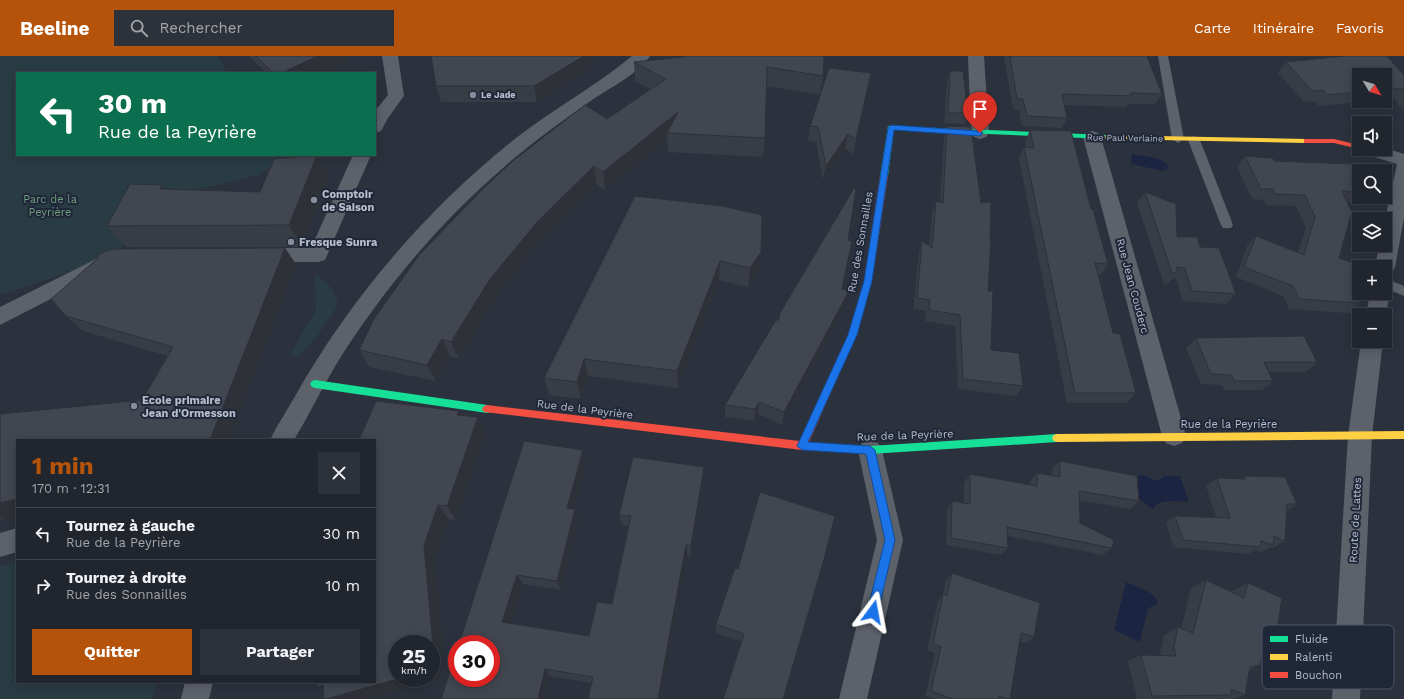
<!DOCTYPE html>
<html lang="fr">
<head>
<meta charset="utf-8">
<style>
  body { margin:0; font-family:"Work Sans",sans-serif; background:#2d323a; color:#f1f3f6; height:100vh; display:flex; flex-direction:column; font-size:15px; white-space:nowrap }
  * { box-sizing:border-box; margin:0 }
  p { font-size:13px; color:#a2a5aa }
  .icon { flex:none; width:22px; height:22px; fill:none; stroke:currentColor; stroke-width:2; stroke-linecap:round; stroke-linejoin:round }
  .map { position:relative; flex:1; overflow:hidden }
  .details { position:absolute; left:16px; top:383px; width:360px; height:244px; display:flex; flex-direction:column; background:#21262e; border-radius:0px; box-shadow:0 2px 10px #0003,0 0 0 1px #3e434a }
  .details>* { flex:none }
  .guide { position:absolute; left:16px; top:16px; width:360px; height:84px; border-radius:0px; box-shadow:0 2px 10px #0003,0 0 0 1px #3e434a; background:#0b6e4f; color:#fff; overflow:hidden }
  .needle { width:26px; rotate:128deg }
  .controls { position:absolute; left:1352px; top:12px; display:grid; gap:8px }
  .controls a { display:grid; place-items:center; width:40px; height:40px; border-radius:0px; background:#21262e; box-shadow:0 2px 10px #0003,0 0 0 1px #3e434a; font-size:20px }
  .speed { position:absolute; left:388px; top:579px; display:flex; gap:8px; font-size:20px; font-weight:700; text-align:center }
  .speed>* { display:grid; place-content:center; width:52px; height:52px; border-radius:50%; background:#21262e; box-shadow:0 2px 10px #0003,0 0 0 1px #3e434a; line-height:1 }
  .speed small { font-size:10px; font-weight:400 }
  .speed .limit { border:6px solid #d22; background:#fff; color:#111 }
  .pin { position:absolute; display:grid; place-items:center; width:34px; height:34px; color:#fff; margin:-41px -17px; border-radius:50% 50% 50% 0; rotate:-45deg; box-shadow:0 0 4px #0007 }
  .pin .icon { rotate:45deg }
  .me { position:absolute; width:44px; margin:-22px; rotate:13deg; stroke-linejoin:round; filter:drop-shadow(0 0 3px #0008) }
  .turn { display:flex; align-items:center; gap:14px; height:84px; padding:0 16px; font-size:18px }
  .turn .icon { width:52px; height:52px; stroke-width:2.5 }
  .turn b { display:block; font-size:28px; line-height:34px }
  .round { display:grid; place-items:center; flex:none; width:42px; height:42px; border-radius:0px; background:#2d323a }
  .head { display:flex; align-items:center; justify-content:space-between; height:68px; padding:0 16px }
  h1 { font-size:24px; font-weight:700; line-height:30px; color:#b45309 }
  .action { display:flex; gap:8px; margin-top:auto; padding:8px 16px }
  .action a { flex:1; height:46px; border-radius:0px; background:#b45309; color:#fff; font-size:16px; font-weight:700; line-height:46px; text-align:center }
  .action a+a { background:#2d323a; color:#f1f3f6 }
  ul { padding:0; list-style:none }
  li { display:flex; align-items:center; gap:12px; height:52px; padding:0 16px; border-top:1px solid #3e434a }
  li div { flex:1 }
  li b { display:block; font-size:15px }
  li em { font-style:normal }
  header { display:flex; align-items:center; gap:24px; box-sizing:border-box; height:56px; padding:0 20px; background:#b45309; color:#fff }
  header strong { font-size:19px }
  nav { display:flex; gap:22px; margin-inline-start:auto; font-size:14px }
  .search { width:280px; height:36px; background:#2d323a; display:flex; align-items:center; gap:10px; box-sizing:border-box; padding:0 14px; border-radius:0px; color:#a2a5aa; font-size:15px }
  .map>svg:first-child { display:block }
</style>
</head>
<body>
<header>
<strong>Beeline</strong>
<div class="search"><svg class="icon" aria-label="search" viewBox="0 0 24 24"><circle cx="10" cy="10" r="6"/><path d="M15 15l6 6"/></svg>Rechercher</div>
<nav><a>Carte</a><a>Itinéraire</a><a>Favoris</a></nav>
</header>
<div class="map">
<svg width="1404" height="643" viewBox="0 0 1404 643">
  <rect width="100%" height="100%" fill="#2c323d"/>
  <!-- green -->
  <path fill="#293c43" d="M0 0H217L228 17H17V99H290L277 105 259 119 150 145 121 192 103 204 7 237H0Z
    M315 218C327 226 336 234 338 249L318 279 298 300 290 298 316 254Z
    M17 506V626H157L151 643H0V510Z"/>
  <!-- water -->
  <path fill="#1b2541" d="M1132 98C1142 100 1167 101 1169 112L1163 115 1131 108Z
    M1140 419 1147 420 1153 424H1160L1164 420H1180L1189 446C1178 446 1158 442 1153 453L1134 439 1136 422Z
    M1126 526C1135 530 1160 537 1157 549L1148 552 1140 586 1114 574Z"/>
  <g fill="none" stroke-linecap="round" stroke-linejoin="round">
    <!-- lane -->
    <path fill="#5d616a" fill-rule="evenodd" d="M1158 0H1168L1184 83 1178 87 1172 83Z
      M1194 80 1200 84 1233 169 1231 172H1223L1221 169 1188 84Z
      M1385 222 1404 230V240L1385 232Z"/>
    <!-- street -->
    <path fill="#5d616a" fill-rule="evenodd" d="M382 0H398L404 40 388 62 381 75 375 77V55L388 39Z
      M632 0H650C637 19 611 31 592 44 562 65 531 87 503 112 439 167 382 235 337 307 322 332 309 359 294 384H270C277 369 286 356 294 342 351 241 426 154 516 82 553 53 596 30 632 0Z
      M968 0H984L989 77 986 81 980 83 974 81 971 77Z
      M1092 75 1098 77 1101 81 1186 380 1182 387 1174 390 1166 387 1162 380 1083 81 1086 77Z
      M1359 92V93L1385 92 1404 98V162L1395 211 1392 216 1385 219V211H1375L1379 189H1385V163L1397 108 1361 97 1358 93Z
      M353 99H371L325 204 318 206H261L254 204 251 199 254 194 261 192H311Z
      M104 199 111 202 114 207 111 212 0 269V251Z
      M1385 231 1390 237 1385 262V259H1366L1370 237H1385Z
      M1361 285H1383L1372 380 1360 643H1332L1348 380Z
      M870 384 878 387 882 394 903 484 867 643H839L877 484 858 394 862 387Z
      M17 472V496L0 501V477Z
      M185 626H213L209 643H181Z"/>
    <!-- fast -->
    <path fill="#16e098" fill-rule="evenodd" d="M888 70 1108 79 1112 81 1108 83 894 74 888 120 884 123 880 120Z
      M315 324 487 349 490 350 492 353 490 356 487 357 315 332 312 331 310 328 312 325Z
      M1057 378 1060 379 1062 382 1060 385 1057 386 870 398 818 395 815 394 813 391 815 388 818 387 870 390Z"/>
    <!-- slow -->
    <path fill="#ffcf43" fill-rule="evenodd" d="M1105 79 1307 83 1311 85 1307 87 1108 83H1105Z
      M1404 375V383L1057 386 1054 385 1052 382 1054 379 1057 378Z"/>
    <!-- jam -->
    <path fill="#f24e42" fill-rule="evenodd" d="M1304 83H1334L1359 89V93H1361H1359L1334 87H1304Z
      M884 117 888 120 872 225 856 279 809 386 821 388 823 391 821 394 818 395 802 394 484 356 482 353 484 350 487 349 800 385 848 279 864 225 880 120Z"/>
  </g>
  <!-- wall -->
  <path fill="#383c45" d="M249 0H348L349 6 325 17H266Z
    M431 0H600L590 6 591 13 537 46H441L436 30Z
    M824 0 823 20 820 39 766 30 765 82 763 101 668 96 667 84 605 134 597 129 543 183 496 241 459 303 450 300 436 325 369 311 359 294 607 63 650 33 635 25 634 6Z
    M1004 0H1147L1162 38 1155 48H1128L1126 51 1065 49 1067 62 1062 72 1022 70 1019 54 1013 53Z
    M1286 6 1404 19V55L1394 43 1385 44V19H1359V45H1372L1319 50 1314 45 1304 46 1278 17Z
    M950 15 968 57 965 68 944 67 947 25Z
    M871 17 853 98 845 93 823 124 816 86 808 85 810 70Z
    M947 70 988 235 991 294 1023 330 1016 340 958 333 955 270 925 265 926 255 913 253 919 196 922 185 929 190 932 157 936 145 940 146 944 82Z
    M1030 74 1091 153 1108 208 1101 219H1098L1113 277 1136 337 1127 347H1067L1019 103 1024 91H1026L1025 85Z
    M313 99H317L329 121 302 191H126L107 170 165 133 260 136Z
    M1245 100 1274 105 1359 121V141H1363L1358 146H1347L1339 202 1360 247 1349 257 1289 253 1283 240 1236 221 1247 190 1256 180 1298 196 1306 172 1296 150 1266 149 1264 144 1252 143 1237 111Z
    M1145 136 1177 181 1200 191 1236 238 1226 248 1183 245 1176 222H1173L1169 227 1164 228 1137 147Z
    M635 140 761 196 759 215 748 231 719 224 678 332 588 320 581 343 549 339 544 322Z
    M848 184 842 233 849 235 846 249 782 369 758 358 754 365 725 361V349Z
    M296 208 229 384H17V460L5 463H0V358L142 344 168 300 83 275 66 260Z
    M1196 282 1317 306 1306 316H1269L1273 325 1262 334H1224L1222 329 1201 328 1186 292Z
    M461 359 478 361 486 377 456 464 448 463 435 503 446 621 323 634 317 631Z
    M583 394 586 405 574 453 579 464 561 534 523 528 511 567 589 580 612 548 628 470 622 469 619 459 704 411V422L691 500 687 499 592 627 550 620 459 588Z
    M1060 405 1139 445 1130 453 1079 444 1080 467 1112 492 1103 499 1008 480V492L1001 499 946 489 947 453 952 445 964 447V427L970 418 1030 429V425L1037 417 1053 420 1052 413Z
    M1246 420 1297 448 1287 455 1285 485 1273 492 1271 491 1261 496 1255 494 1248 498 1173 491 1166 467 1175 460 1216 461 1206 430 1217 422 1242 423Z
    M835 460 741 585 716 577V568L738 513Z
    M952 517 1034 581 1026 587 1019 585 1010 643H934L925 640 935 597 927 594 938 545 943 539 946 524Z
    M1206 524 1232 536V535L1248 527 1276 579 1266 583 1260 609 1249 614 1245 639 1234 643H1224L1222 642 1219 643H1137L1128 605 1141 599H1160V597L1164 579 1178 571 1181 573 1191 532Z"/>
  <!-- shaded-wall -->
  <path fill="#2e3138" d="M317 0H348L349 6 325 17H282Z
    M575 0H600L590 6 591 13 537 46 534 30Z
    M678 56 667 77V84L605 134 603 116Z
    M848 78 845 93 823 124 826 110Z
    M317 99 329 121 302 191 289 169Z
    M594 110 597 129 543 183 496 241 459 303 451 286 490 223 538 165Z
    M162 129 179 151 160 133Z
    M285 192 296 208 229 384H210Z
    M761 196 759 215 748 231 750 212Z
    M720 205 719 224 678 332 677 315Z
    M849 235 846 249 782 369 784 356Z
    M442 283 450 300 436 325 427 309Z
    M584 303 588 320 581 343 577 326Z
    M759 346 758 358 754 365 755 353Z
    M459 355 467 371 457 359Z
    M478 361 486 377 456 464 447 450Z
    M583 394 586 405 571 463 567 452Z
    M704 411V422L691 500V490Z
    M17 443V460L5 463 0 461V447Z
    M438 449 448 463 435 503 446 621 368 643H326L401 622H431L424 490Z
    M575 453 579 464 561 534 557 525Z
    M686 489 687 499 661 643H658Z
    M517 519 523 528 509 573 502 566Z
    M545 613 550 620 544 643H538Z
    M323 629 333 639 317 631Z"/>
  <!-- building -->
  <path fill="#414650" stroke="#2e3138" d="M256 0H317L282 17H273Z
    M431 0H584L534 30H436Z
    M683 0H824L823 20 767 11 765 82 667 77 678 56 603 116 594 110 538 165 490 223 451 286 442 283 427 309 359 294 374 263 420 198 486 130 514 104 585 49 607 63 666 23 634 6 683 1Z
    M1010 0H1147L1162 38 1130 37 1132 40 1062 38 1067 62 1027 60 1023 43H1017Z
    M1344 0H1387L1404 19V33L1403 32 1385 34V19H1359V36L1327 39 1323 34 1312 35 1286 6Z
    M829 12 871 17 856 83 848 78 826 110 818 71 810 70Z
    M950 15H963L968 57H948Z
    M947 70 971 71 981 147 991 146 990 185H991L988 235H993L991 294 1019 297 1023 330 963 323 960 259 929 254 930 244 917 242 922 185 932 192 936 145 943 147Z
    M1030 74 1071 75 1091 153H1093L1108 208 1095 207 1113 277 1120 278 1136 337H1075L1024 91 1034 92Z
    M313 99H317L289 169 107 170 130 128 162 129 160 133 260 136 274 103Z
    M1245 100 1273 102 1274 105 1351 108 1359 121V136L1342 135 1352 156 1339 202 1364 211H1359V237H1361L1360 247 1299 243 1293 230 1244 211 1256 180 1304 199 1315 161 1305 139 1275 138 1273 133H1261Z
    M854 132 856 133 848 184 852 185 842 233 849 235 784 356 759 346 755 353 725 349 776 264H779L780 257Z
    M1145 136 1176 148 1177 181H1197L1200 191 1219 192 1236 238 1192 235 1185 212 1177 211V216L1172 217Z
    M635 140 722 150 762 159 761 196 750 212 720 205 677 315 584 303 577 326 544 322Z
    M285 192 210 384H17V443L0 447V358L142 344 173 291 66 260 51 243 97 203 99 198 113 193Z
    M1304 280 1317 306H1264L1273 325H1234L1232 319 1211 318 1196 282Z
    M376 345 459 355 457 359 478 361 447 450 438 449 424 490 435 612 431 614V588H397V622H401L326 643H324L323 629 317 631V626H375V384H359Z
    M524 385 583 394 567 452 575 453 557 525 517 519 502 566 589 580 597 546 612 548 631 460 619 459 633 401 704 411 691 490 686 489 658 643H588L593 621 545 613 538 643H441L457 593V622H491V588H459Z
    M1060 405 1137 420 1139 445 1079 435 1080 467 1114 484 1112 492 1007 471 1008 492 951 482 952 445 970 448V418L1037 430V417L1060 421Z
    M1246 420 1285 421 1297 448H1287L1285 485 1274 480 1273 489 1261 485 1260 491 1183 484 1175 460 1230 462 1217 422 1245 423Z
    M760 436 835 460 823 507 783 643H723L744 578 716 568 735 512 738 513Z
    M952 517 1040 547 1034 581 1021 577 1010 643H1008L999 640 998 643H953L931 635 941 591 933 588 943 538 947 540Z
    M1206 524 1244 542 1248 527 1282 542 1276 579 1267 575 1260 609 1250 611 1245 639 1231 633V639L1152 640 1141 599 1176 600 1174 591 1178 571 1193 577Z"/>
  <!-- route -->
  <path fill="#1a73e8" stroke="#114b97" d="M891 69 980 75 983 77 980 80 894 74 872 225 857 279 808 386 870 390 875 394 895 484 878 556 877 560 873 562 869 560 867 556 885 484 866 398 802 394 797 390 848 279 864 225 888 72Z"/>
  <!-- markers -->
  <g fill="#878c9a" stroke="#1f2738" stroke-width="1.5">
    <circle cx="473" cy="39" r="4"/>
    <circle cx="314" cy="144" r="4"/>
    <circle cx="291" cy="186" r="4"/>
    <circle cx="134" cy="350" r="4"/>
  </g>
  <g text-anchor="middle" stroke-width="4" stroke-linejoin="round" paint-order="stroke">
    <!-- far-poi labels -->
    <g font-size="9" font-weight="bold" fill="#b8bdcc" stroke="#1f2738" text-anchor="start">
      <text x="481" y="42">Le Jade</text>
    </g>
    <!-- far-street labels -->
    <g font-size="9" fill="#b8bdcc" stroke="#1f2738">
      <text transform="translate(1125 82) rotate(1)" y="3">Rue Paul Verlaine</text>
    </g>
    <!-- poi labels -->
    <g font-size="11" font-weight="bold" fill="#b8bdcc" stroke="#1f2738" text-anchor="start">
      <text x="322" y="142">Comptoir<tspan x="322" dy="13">de Saison</tspan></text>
      <text x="299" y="190">Fresque Sunra</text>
      <text x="142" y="348">Ecole primaire<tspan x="142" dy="13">Jean d'Ormesson</tspan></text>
    </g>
    <!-- park labels -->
    <g font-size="11" fill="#6f9d7f" stroke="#1f2738">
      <text x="50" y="147">Parc de la<tspan x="50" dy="13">Peyrière</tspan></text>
    </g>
    <!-- street labels -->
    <g font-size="11" fill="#b8bdcc" stroke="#1f2738">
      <text transform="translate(860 186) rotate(-80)" y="4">Rue des Sonnailles</text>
      <text transform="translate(1133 230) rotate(75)" y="4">Rue Jean Couderc</text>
      <text transform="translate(585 353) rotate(7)" y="4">Rue de la Peyrière</text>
      <text x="1229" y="372">Rue de la Peyrière</text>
      <text transform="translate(905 379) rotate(-2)" y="4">Rue de la Peyrière</text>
      <text transform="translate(1355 464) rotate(-87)" y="4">Route de Lattes</text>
    </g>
  </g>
  <!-- legend -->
  <rect x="1262" y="569" width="132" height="64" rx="6" fill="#1f2738" stroke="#4d5464" stroke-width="1"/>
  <rect x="1270" y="580" width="18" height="6" fill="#16e098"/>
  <rect x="1270" y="598" width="18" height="6" fill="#ffcf43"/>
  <rect x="1270" y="616" width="18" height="6" fill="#f24e42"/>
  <g font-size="11" fill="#b8bdcc">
    <text x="1295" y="587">Fluide</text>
    <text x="1295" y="605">Ralenti</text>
    <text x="1295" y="623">Bouchon</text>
  </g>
</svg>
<div class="controls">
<a><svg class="needle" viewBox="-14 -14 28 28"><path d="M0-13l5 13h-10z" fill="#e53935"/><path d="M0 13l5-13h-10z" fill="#a2a5aa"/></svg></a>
<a><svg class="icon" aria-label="sound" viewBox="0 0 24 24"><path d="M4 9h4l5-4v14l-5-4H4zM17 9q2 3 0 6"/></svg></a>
<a><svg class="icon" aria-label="search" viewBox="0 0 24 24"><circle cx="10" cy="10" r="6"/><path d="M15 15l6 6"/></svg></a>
<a><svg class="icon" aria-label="layers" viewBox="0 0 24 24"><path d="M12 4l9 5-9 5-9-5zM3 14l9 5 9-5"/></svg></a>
<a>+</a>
<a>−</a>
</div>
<div class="speed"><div>25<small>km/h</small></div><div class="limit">30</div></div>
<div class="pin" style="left:980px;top:77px;background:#d93025"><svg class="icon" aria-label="arrive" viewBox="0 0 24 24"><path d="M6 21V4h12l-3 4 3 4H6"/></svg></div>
<svg class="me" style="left:873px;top:556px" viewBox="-20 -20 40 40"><path d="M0-17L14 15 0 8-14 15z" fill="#1a73e8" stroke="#fff" stroke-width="4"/></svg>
<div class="guide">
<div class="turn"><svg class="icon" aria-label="left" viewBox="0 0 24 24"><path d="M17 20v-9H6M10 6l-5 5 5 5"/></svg><div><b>30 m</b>Rue de la Peyrière</div></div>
</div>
<section class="details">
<div class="head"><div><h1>1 min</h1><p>170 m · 12:31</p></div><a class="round"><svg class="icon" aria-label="close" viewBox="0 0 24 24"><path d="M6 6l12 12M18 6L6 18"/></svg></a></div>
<ul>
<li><svg class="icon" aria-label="left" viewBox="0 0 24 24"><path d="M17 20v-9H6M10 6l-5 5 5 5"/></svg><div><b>Tournez à gauche</b><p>Rue de la Peyrière</p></div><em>30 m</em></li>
<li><svg class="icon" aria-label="right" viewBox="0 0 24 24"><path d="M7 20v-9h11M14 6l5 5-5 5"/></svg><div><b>Tournez à droite</b><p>Rue des Sonnailles</p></div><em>10 m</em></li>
</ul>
<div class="action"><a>Quitter</a><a>Partager</a></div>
</section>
</div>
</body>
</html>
